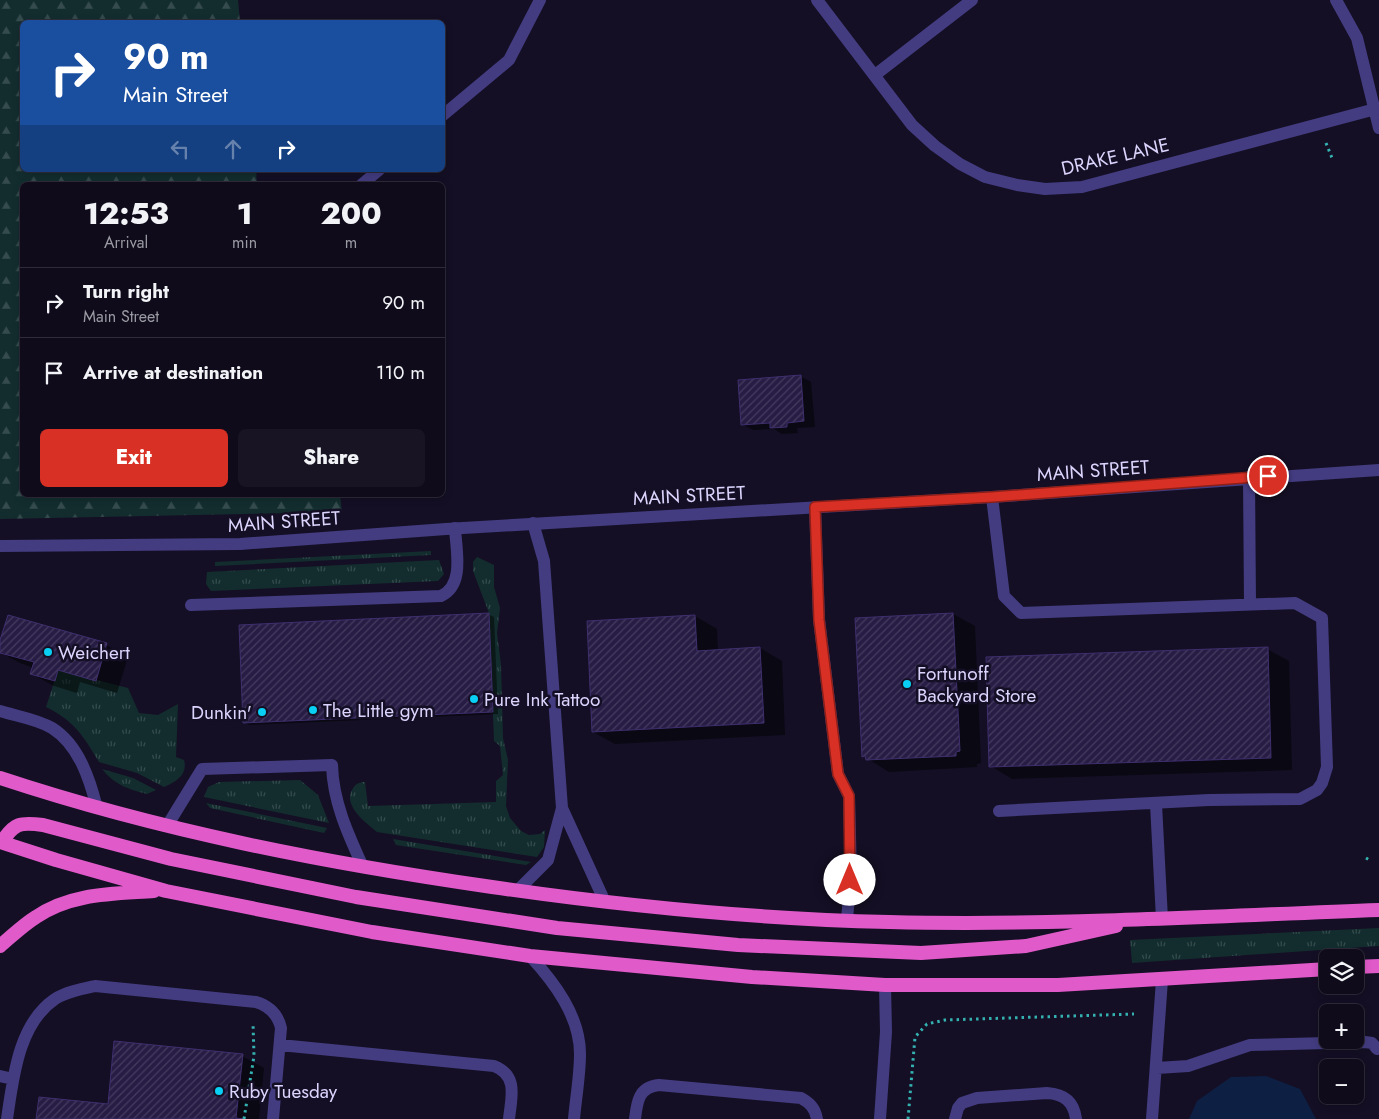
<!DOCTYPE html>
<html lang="en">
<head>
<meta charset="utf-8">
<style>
  body { margin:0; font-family:Jost,sans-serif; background:#181424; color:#f1f3f6; height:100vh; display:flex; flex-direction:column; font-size:19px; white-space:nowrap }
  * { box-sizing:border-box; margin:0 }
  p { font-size:16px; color:#9b9ba3 }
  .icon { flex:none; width:28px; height:28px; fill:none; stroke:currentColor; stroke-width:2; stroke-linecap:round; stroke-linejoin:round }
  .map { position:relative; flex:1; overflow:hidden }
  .drawer { position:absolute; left:20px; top:182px; width:425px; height:315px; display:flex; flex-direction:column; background:#0f0b1b; border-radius:8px; box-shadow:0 2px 8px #0003,0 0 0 1px #2f2b3a }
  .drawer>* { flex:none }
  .hud { position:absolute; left:20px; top:20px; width:425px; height:152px; border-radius:8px; box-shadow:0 2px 8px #0003,0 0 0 1px #2f2b3a; background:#1a4fa0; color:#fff; overflow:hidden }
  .tools { position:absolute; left:1319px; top:949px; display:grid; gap:10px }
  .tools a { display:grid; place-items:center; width:45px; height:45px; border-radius:8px; background:#0f0b1b; box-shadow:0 2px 8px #0003,0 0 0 1px #2f2b3a; font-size:25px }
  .pin { position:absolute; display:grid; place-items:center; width:42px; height:42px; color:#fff; margin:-21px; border:2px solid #fff; border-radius:50%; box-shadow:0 1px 5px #0007 }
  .me { position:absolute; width:55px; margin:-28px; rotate:0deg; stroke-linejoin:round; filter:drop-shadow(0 0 4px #0008) }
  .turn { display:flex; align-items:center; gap:18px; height:105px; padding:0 20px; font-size:22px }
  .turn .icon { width:65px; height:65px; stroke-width:2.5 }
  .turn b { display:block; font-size:35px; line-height:42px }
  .lanes { display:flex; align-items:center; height:48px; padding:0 20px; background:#0003; justify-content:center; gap:25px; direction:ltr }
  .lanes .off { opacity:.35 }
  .eta { display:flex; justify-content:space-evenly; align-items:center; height:85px; text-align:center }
  .eta b { font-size:30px; font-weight:800; line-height:35px }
  .button { display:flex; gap:10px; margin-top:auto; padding:10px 20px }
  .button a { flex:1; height:58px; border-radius:8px; background:#d93025; color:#fff; font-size:20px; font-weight:800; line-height:58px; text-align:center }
  .button a+a { background:#181424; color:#f1f3f6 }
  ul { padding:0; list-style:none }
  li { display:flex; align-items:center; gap:15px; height:70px; padding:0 20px; border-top:1px solid #2f2b3a }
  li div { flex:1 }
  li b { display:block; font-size:19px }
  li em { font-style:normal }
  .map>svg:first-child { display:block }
</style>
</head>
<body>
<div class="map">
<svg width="1379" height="1119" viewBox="0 0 1379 1119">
  <defs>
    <pattern id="grass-tufts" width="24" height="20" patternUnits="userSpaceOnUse" patternTransform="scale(1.25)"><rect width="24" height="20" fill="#132d2e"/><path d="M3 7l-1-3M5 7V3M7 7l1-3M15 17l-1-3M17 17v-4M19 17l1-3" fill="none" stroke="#354b4d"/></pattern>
    <pattern id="forest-firs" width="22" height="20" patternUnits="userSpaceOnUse" patternTransform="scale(1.25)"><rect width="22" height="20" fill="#132d2e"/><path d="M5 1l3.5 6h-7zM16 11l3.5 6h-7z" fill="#354b4d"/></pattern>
    <pattern id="building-hatch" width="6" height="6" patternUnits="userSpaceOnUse" patternTransform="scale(1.25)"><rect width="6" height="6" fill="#271c44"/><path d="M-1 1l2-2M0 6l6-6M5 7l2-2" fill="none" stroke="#463c60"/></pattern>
  </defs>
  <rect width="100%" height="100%" fill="#140f24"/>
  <!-- grass -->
  <path fill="url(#grass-tufts)" d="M431 551V555L215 566V562Z
    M477 557 494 565V587L500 608 497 633 501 665 503 738 508 760 506 806 510 818 521 831 529 835 540 834 545 830 544 847 537 857 377 832C366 823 343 806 352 790 355 784 359 782 365 782L368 806 496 802V781L503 775 500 746 494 741 489 613 473 571V562Z
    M439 560 444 574 438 581 211 591 206 584 207 572Z
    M58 670 128 688 139 713 158 715 178 704 176 757 184 760C188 775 176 782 164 787L137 773 99 762C83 736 76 722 46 707Z
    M102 769 133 778 156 790 147 794C128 789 115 785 102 769Z
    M300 780 318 795 329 823 204 797 208 787 219 782Z
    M206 803 327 828 324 833 210 808Z
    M393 839 531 862 526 865 396 845Z
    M1379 928V946L1132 963 1130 940Z"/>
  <!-- forest -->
  <path fill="url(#forest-firs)" d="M0 0H238L240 22H22V170H256L257 185H22V495H340L342 512 0 519Z"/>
  <!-- water -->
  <path fill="#0e1f44" d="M1266 1076 1300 1089 1316 1119H1189L1197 1101 1231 1077Z"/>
  <!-- shadow -->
  <path fill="#0007" d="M800 376 811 382 815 427 797 428 798 433 782 434 774 429 753 430 742 424Z
    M488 614 494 617 498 714 249 725 244 722Z
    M953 614 975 626 981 763 977 764V767L889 772 863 756Z
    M695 616 717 629 718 651 760 648 782 661 785 735 615 744 593 732Z
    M0 645H106L128 657 117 693 80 682 77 693 54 686 32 674 34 668 20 663 0 652Z
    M1267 649 1289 661 1292 770 1012 779 991 766Z
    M242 1056 264 1068 259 1119H38L109 1106Z"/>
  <!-- building -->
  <path fill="url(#building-hatch)" stroke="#3f2f6f" d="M801 375 804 421 787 423V427L770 428V423L741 425 738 380Z
    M489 613 493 712 243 723 239 625Z
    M953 613 960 751 956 752V756L866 760 865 756 862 757 855 618Z
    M8 615 107 643 96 681 58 670 55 681 30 674 34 662 0 653V640Z
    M695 615 697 651 760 647 764 723 592 732 587 621Z
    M1268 647 1271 758 989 767 986 657Z
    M114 1041 243 1054 236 1118 243 1119H36L39 1097 108 1104Z"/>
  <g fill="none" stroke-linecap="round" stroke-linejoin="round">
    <!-- path -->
    <path stroke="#34b2b1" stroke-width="3" stroke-dasharray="2.5 4" stroke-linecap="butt" d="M1326 143 1332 158
      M1366 858 1371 861
      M244 1119 254 1056 253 1023
      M908 1119 915 1037 927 1024 945 1020 1134 1014"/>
    <!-- service -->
    <path stroke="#433c81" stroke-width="12" d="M1249 477 1250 604
      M992 497 1004 596 1021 613 1295 603 1322 618 1327 767 1322 783 1317 790 1300 799 1209 800 999 811
      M815 507 819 619 838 774 849 796 851 875 847 919
      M533 523 544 561 562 808
      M191 605 441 596C465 585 456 550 455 528
      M0 711C16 716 37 719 52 728 79 745 90 780 97 808
      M1156 804 1162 919
      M167 826 202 769 332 765C333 802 348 834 363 867
      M517 891 548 860 562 808 605 902
      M530 956C554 982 580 1016 580 1054 580 1075 576 1097 574 1119
      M280 1045 494 1066C519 1076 511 1098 509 1119
      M1157 1068 1188 1066 1250 1045 1365 1042 1372 1043 1377 1049
      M0 1076 13 1079
      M7 1119C13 1079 18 1024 55 999 66 992 81 989 95 986L256 1002C269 1006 278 1015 281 1028L273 1119
      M635 1119C637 1101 639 1087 659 1085L801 1098C810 1103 815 1108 817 1119
      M955 1119 958 1108 962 1103 977 1098 1047 1093C1064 1094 1074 1102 1076 1119
      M1152 1119 1162 980"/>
    <!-- minor -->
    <path stroke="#433c81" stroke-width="12" d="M817 0 912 125 935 146 960 164 985 177 1017 185 1045 189 1082 187 1379 108
      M1336 0 1357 38 1379 128
      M875 75 972 0
      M442 116 509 60 540 0
      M361 185 379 170
      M0 546 240 544 446 529 992 497 1379 470
      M880 1119 886 1032 885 985"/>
    <!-- trunk -->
    <path stroke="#e05ac9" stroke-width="14" d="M0 778C160 831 325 863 492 887 623 906 756 919 889 922 1052 926 1216 916 1379 910
      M0 842 56 860 166 891 372 932 530 956 752 977 885 985H1058L1328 969
      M2 842C14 823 20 822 43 825L171 859 356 897 557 928 738 945 921 953 1026 946 1116 926
      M0 946C12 936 23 925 36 917 71 893 113 894 154 891
      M1355 967 1379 966"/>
  </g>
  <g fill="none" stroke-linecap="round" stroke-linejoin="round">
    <!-- route casing -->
    <g stroke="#8d1f18" stroke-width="12">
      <path id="route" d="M850 880 849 796 838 774 819 620 815 507 992 497 1268 476"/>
    </g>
    <!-- route -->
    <use href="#route" stroke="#d93025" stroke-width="9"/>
  </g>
  <!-- markers -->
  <g fill="#09cff4" stroke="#140f24" stroke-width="2">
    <circle cx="48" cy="652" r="5"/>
    <circle cx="907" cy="684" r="5"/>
    <circle cx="474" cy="699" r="5"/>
    <circle cx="313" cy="710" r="5"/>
    <circle cx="262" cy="712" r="5"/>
    <circle cx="219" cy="1091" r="5"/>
  </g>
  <g text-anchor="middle" stroke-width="5" stroke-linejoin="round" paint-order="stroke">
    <!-- street labels -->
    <g font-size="19" fill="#dbd4fd" stroke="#140f24">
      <text transform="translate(1115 156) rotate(-13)" y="7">DRAKE LANE</text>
      <text transform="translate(1093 470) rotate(-4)" y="7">MAIN STREET</text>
      <text transform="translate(689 495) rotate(-3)" y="7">MAIN STREET</text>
      <text transform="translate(284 521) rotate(-4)" y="7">MAIN STREET</text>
    </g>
    <!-- poi labels -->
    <g font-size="19" fill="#dbd4fd" stroke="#140f24" text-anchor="start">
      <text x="58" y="659">Weichert</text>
      <text x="917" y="680">Fortunoff<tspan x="917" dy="22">Backyard Store</tspan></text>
      <text x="484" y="706">Pure Ink Tattoo</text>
      <text x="323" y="717">The Little gym</text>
      <text x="252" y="719" text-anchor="end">Dunkin'</text>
      <text x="229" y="1098">Ruby Tuesday</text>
    </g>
  </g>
</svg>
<div class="tools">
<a><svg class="icon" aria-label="layers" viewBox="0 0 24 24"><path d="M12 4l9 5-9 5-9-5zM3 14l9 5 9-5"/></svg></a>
<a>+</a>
<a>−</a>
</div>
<div class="pin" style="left:1268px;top:476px;background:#d93025"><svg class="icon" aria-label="arrive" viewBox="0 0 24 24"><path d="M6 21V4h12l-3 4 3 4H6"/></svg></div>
<svg class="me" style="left:850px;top:880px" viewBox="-20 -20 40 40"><circle r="19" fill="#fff"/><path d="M0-13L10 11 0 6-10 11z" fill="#d93025"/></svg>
<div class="hud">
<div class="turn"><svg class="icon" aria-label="right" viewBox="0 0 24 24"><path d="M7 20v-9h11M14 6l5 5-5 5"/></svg><div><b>90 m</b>Main Street</div></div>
<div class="lanes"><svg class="icon off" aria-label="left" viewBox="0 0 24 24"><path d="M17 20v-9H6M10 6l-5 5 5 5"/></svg><svg class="icon off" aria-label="ahead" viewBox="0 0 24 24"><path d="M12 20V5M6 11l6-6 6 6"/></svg><svg class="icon" aria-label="right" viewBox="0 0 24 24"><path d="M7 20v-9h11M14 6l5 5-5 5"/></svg></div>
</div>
<section class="drawer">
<div class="eta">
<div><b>12:53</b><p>Arrival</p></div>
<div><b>1</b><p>min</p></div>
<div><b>200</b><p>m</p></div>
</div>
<ul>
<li><svg class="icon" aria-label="right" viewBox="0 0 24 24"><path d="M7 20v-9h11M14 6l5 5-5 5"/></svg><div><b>Turn right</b><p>Main Street</p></div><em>90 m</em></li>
<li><svg class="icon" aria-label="arrive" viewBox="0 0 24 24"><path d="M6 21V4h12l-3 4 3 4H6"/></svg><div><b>Arrive at destination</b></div><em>110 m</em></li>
</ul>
<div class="button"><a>Exit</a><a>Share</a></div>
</section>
</div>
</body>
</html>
